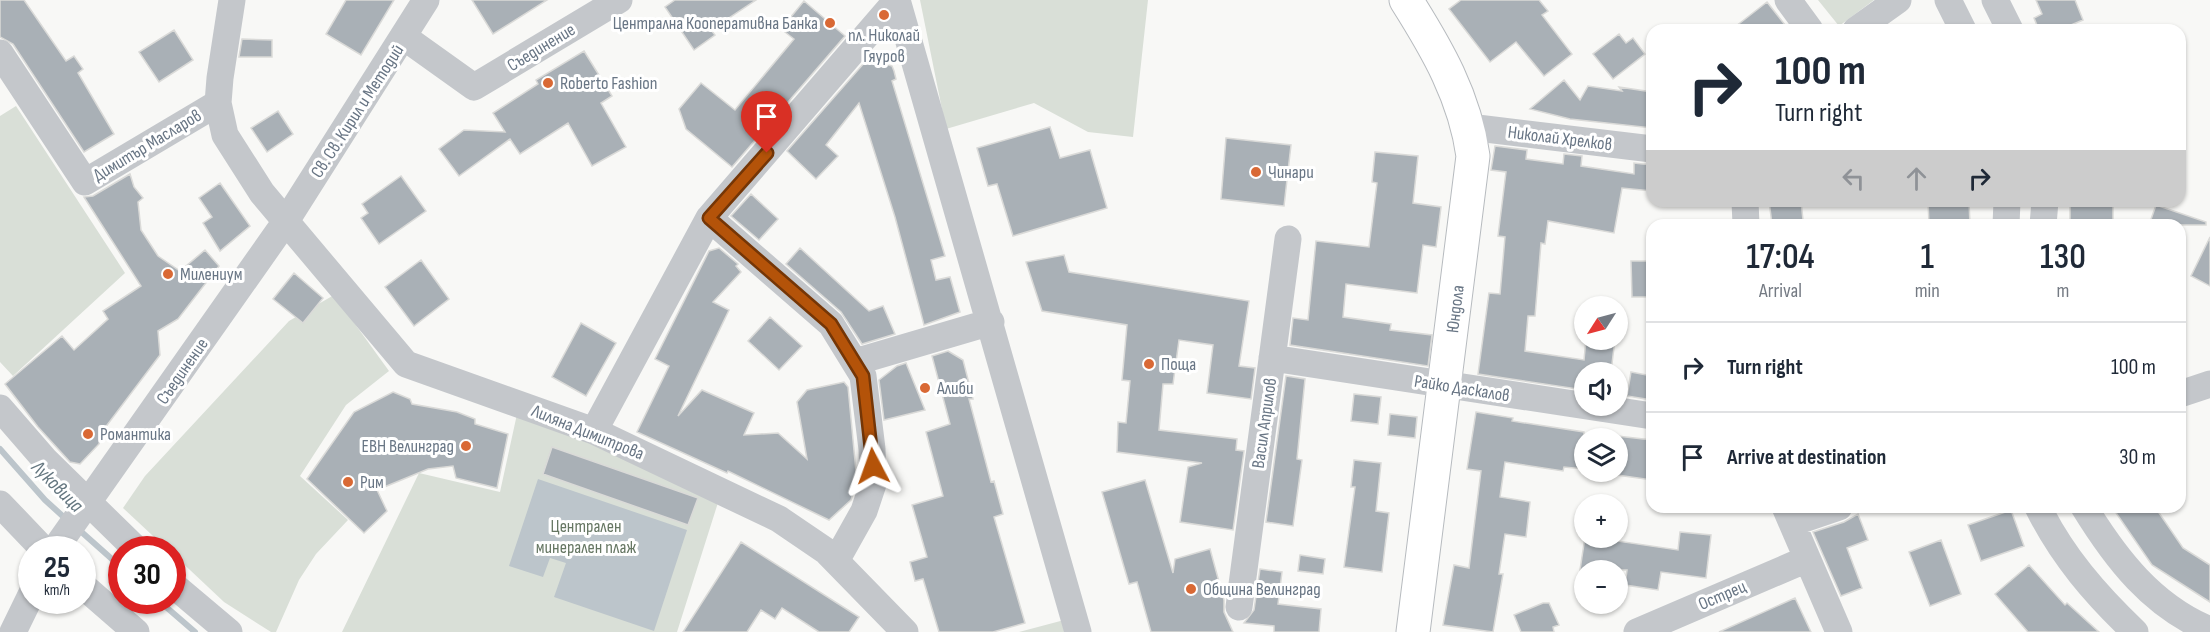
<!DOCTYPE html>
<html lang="en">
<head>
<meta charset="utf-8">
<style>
  body { margin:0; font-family:"Sofia Sans Condensed",sans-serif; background:#f6f6f7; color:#1f2937; height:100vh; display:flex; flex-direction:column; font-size:22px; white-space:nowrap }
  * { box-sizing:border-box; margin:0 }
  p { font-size:20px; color:#747a83 }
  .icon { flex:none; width:33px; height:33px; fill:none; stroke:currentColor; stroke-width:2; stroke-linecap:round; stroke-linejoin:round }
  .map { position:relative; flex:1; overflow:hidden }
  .drawer { position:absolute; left:1646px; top:219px; width:540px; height:294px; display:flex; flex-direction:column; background:#fff; border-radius:18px; box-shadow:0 2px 4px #0004 }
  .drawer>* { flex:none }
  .top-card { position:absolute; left:1646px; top:24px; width:540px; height:183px; border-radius:18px; box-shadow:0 2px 4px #0004; background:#fff; color:#1f2937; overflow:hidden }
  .needle { width:39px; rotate:234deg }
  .fabs { position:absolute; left:1574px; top:296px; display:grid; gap:12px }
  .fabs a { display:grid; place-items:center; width:54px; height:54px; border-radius:50%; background:#fff; box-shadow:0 2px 4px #0004; font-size:30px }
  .speed { position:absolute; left:18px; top:536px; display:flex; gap:12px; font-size:30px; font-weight:700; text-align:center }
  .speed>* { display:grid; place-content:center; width:78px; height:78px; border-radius:50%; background:#fff; box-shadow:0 2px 4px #0004; line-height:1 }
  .speed small { font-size:15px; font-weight:400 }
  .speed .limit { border:9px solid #d22; background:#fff; color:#111 }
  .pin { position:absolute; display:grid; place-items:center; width:51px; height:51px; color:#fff; margin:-62px -26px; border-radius:50% 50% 50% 0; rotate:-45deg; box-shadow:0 0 6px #0007 }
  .pin .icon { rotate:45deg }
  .me { position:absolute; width:66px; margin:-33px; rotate:356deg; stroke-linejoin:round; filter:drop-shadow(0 0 4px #0008) }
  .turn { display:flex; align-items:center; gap:21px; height:126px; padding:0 30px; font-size:27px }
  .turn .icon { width:78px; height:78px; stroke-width:2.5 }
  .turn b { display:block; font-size:42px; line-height:51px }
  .lanes { display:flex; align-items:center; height:57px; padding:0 30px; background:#0003; justify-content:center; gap:30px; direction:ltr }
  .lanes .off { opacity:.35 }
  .eta { display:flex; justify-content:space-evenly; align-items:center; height:102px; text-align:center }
  .eta b { font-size:36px; font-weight:600; line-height:42px }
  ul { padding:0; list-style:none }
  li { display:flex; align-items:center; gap:18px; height:90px; padding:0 30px; border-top:2px solid #e0e1e3 }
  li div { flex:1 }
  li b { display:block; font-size:22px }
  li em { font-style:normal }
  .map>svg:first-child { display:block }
</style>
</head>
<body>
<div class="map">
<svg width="2210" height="632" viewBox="0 0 2210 632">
  <rect width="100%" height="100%" fill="#f8f8f6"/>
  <!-- green -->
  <path fill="#d9dfd7" d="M920 0H1148L1133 137 1088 132 1034 103 946 129Z
    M1818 0H1874L1839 26Z
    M16 106 125 273 13 376 0 362V116Z
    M334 295 389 371 346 405 300 476 348 520 316 554 299 580 276 632H271L224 602 173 554 172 549H167L123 508 145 476 289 321Z
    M519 405 722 490 677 632H342L419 473 500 492Z
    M1068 619 1071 632H1019Z"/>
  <!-- water -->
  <path fill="#bcc5cb" d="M538 479 687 530 654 631 554 597 566 563 550 558 543 577 509 566Z"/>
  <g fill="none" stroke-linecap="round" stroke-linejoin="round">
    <!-- stream -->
    <path stroke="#bcc5cb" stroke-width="6" d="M0 449 45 500 67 520
      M77 528 122 568
      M158 600 195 632"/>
  </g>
  <!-- building -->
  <path fill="#a9b0b6" stroke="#dadad8" stroke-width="1.5" d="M0 0H24L66 61 74 56 83 69 78 73 114 134 84 152 13 44 0 37Z
    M346 0H394L361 55 326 34Z
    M472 0H547L493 34Z
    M675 0H756L711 30 715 35 694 50 665 7Z
    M1461 0H1539L1548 11 1542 15 1572 54 1544 76 1516 42 1490 62 1449 9Z
    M2036 0H2075L2083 20 2059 30H2039L2034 18 2042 14Z
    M804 1 845 36 732 167 686 129 679 109 701 83 735 110 794 39 781 29Z
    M1767 2 1789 30H1731Z
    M174 30 193 60 159 82 139 52Z
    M1619 34 1626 43 1633 38 1645 54 1613 79 1593 54Z
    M242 39 272 40V57H239Z
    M584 51 612 96 601 103 626 147 592 166 568 123 520 154 510 139 459 176 439 149 464 130 505 132 493 113 538 84 536 80Z
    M872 54 882 63 892 66 894 71 896 79 892 81 945 256 931 260 936 280 950 277 960 312 924 325 895 217 859 103 826 145 838 156 816 179 787 151Z
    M1564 80 1580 100 1588 86 1622 91 1619 87 1652 92V128L1570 119 1530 109Z
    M278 111 293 134 267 152 251 128Z
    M1050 127 1060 158 1090 150 1107 208 1013 236 997 184 988 186 977 148Z
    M1226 138 1291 145 1284 206 1221 199Z
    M1495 146 1527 150 1526 159 1563 164 1564 154 1582 156 1581 166 1634 174V163L1652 165V191L1622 188 1614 233 1548 221 1545 244 1541 243 1535 316H1528L1525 351 1584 360 1586 339H1615L1611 372H1584V390L1478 374 1489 293 1500 294 1505 237 1498 236 1506 172 1491 170Z
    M1375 152 1418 156 1413 203 1441 207 1436 247 1423 245 1417 293 1346 284 1343 317 1391 324 1390 330 1432 335 1428 366 1290 345 1293 318 1308 320 1316 241 1369 247 1377 183 1372 182Z
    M130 174 134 187 143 198 138 202 141 230 158 256 180 271 205 250 219 266 178 319 158 331 160 355 101 433 99 444 80 464 70 462 38 427 5 384 62 336 74 350 108 319 103 311 141 286 84 197 93 196Z
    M401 176 426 211 379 244 361 218 368 213 362 204Z
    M220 183 250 226 220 251 203 223 212 217 199 198Z
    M751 194 778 219 759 240 731 216Z
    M1769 201H1801L1803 220 1772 224Z
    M1928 201H1969L1970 225H1929Z
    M2070 201H2113V225H2070Z
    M2156 205 2206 222V225H2149Z
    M2210 237V286L2191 276Z
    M719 248 738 264 736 266 741 272 713 302 729 310 678 416 702 390 754 413 744 435 778 433 807 459 797 402 807 390 844 382 848 387 857 482 851 500 829 520 728 471 727 473 637 432 669 366 655 359 709 251Z
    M800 248 869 311 883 306 895 334 862 344 841 312 786 264Z
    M1064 255 1069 272 1249 301 1239 366 1255 368 1251 399 1207 393 1213 345 1179 340 1173 384H1163L1159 430 1237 439 1236 450 1244 451 1233 530 1180 522 1188 467 1202 463 1117 452 1118 422 1126 423 1130 381 1122 380 1127 325 1042 311 1026 262Z
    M421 260 449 299 414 326 385 287Z
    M1631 261H1652V297H1632Z
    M294 273 323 298 303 323 273 299Z
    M770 317 802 346 779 370 748 341Z
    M581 323 616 343 586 396 552 377Z
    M948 351 963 360 973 399H969L991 482 994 481 1003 514 994 517 1025 623 993 632H939L923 579 915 581 910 562 927 557 912 505 943 496 926 432 950 424 932 356Z
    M906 363 925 410 884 420 879 380 897 366Z
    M1631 372 1652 376V400L1627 396Z
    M1286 376 1305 379 1297 459 1302 460 1293 526 1266 522Z
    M393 392 410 399 412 404 457 412 475 419V424L508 434 497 488 456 478 453 466 428 469 377 490 387 511 364 533 307 479 354 412Z
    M1354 394 1381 397 1378 424 1351 421Z
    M1476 412 1513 418 1512 421 1584 432V469L1564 467 1563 471 1505 462 1500 497 1530 502 1526 537 1505 534 1499 574H1503L1493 632 1443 625 1454 565 1469 568 1481 471 1467 469Z
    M1390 414 1417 417 1415 438 1388 435Z
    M1617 436 1652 440V480L1617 475Z
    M552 447 698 498 688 525 543 474Z
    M1354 460 1381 463 1376 511 1389 513 1382 572 1344 567 1355 487H1351Z
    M1145 480 1173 573 1175 559 1210 549 1224 600V612L1233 632H1151L1137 582 1129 584 1102 492Z
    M2112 507H2155L2183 548 2210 565V602L2152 565Z
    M2011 510 2024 546 1981 561 1968 525Z
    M1858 514 1868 540 1847 548 1862 588 1841 596 1813 532 1844 522Z
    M1680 532 1711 535 1706 578 1661 572 1658 590 1625 585 1627 570H1580L1585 537H1618L1617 541 1678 550Z
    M1941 540 1961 594 1930 606 1909 552Z
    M741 542 859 617 849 632H819L782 608 775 619 761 610 747 632H683Z
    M1300 555 1325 559 1323 574 1298 571Z
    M2029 565 2065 605 2067 603 2099 632H2028L1995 594Z
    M1260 569 1282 572 1278 604 1321 609 1319 632H1274V626L1244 623 1254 610Z
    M1795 598 1811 632H1719Z
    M1543 603H1549L1559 625 1553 627 1554 632H1521L1514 615Z"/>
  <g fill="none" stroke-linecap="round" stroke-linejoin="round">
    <!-- major casing -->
    <g stroke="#b7bbbf" stroke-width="35">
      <path id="major" d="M1406 0C1437 49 1465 97 1473 156L1413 632"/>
    </g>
    <!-- minor -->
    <path stroke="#c4c7cb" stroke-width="27" d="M232 0 220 78 218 103 225 135 262 193 406 364 594 431 779 519 826 551 905 632
      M897 0 1078 632
      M1788 0 1810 30
      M1948 0 1963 30
      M1995 0 2010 30
      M1856 30 1898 0
      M404 37 474 87 619 0
      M0 53 85 182 218 103
      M1469 127 1652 149
      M1745 201 1746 225
      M709 218 897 0
      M2006 225 2007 201
      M2043 225 2045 201
      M1272 358 1652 416
      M855 362 991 322
      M2180 394 2210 384
      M0 408 46 461 136 549
      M594 431 709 218 831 324 863 376 872 449 873 484 864 511 836 561
      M0 504 43 549
      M1785 507 1839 632
      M2038 507C2062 556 2096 595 2135 632
      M2084 507C2116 559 2152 606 2210 630
      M1792 523 1839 507
      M55 549 286 221 426 0
      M172 584 229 632
      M82 585 136 632
      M1239 607 1288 239
      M13 632 32 593
      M1637 632 1807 559"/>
    <!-- major -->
    <use href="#major" stroke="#fff" stroke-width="33"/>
  </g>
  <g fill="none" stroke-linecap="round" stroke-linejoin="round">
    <!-- route casing -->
    <g stroke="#753606" stroke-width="15">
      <path id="route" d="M767 153 709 218 831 324 863 376 873 466"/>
    </g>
    <!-- route -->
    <use href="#route" stroke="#b45309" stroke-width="10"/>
  </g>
  <!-- markers -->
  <g fill="#d96935" stroke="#fff" stroke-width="2">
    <circle cx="884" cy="15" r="6"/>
    <circle cx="830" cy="23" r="6"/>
    <circle cx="548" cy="83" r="6"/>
    <circle cx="1256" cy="172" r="6"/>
    <circle cx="168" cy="274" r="6"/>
    <circle cx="1149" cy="364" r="6"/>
    <circle cx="925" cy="388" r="6"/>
    <circle cx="88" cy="434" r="6"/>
    <circle cx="466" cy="446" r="6"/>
    <circle cx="348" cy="482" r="6"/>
    <circle cx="1191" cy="589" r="6"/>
  </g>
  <g text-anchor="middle" stroke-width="6" stroke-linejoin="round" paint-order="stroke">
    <!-- poi labels -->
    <g font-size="18" fill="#697685" stroke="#fff" text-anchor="start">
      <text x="818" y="29" text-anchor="end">Централна Кооперативна Банка</text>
      <text x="884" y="41" text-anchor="middle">пл. Николай<tspan x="884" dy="21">Гяуров</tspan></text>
      <text x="560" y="89">Roberto Fashion</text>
      <text x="1268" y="178">Чинари</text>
      <text x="180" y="280">Милениум</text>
      <text x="1161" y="370">Поща</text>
      <text x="937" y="394">Алиби</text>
      <text x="100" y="440">Романтика</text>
      <text x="454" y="452" text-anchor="end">ЕВН Велинград</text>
      <text x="360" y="488">Рим</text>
      <text x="1203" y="595">Община Велинград</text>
    </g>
    <!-- street labels -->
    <g font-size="18" fill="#697685" stroke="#fff">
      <text transform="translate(541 47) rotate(-31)" y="6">Съединение</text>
      <text transform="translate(357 111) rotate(-57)" y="6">Св. Св. Кирил и Методий</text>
      <text transform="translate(1560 138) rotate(7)" y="6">Николай Хрелков</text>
      <text transform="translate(147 145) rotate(-31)" y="6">Димитър Масларов</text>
      <text transform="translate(1455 309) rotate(-83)" y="6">Юндола</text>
      <text transform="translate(182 371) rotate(-55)" y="6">Съединение</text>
      <text transform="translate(1462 388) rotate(9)" y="6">Райко Даскалов</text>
      <text transform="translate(1264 423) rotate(-82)" y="6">Васил Априлов</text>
      <text transform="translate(588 432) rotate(22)" y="6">Лиляна Димитрова</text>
      <text transform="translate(1722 595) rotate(-23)" y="6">Острец</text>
    </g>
    <!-- park labels -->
    <g font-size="18" fill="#667763" stroke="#fff">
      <text x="586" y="532">Централен<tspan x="586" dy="21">минерален плаж</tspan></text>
    </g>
    <!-- water labels -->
    <g font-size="20" font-style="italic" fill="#657780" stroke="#fff">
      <text transform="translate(58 486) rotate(45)" y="7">Луковица</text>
    </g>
  </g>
</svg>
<div class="fabs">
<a><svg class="needle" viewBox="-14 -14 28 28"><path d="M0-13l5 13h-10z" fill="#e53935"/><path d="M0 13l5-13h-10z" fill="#747a83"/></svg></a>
<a><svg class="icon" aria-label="sound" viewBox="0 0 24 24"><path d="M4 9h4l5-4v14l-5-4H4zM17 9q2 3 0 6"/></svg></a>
<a><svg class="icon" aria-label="layers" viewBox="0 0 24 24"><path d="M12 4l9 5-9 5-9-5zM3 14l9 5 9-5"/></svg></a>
<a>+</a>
<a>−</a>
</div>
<div class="speed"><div>25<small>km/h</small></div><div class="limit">30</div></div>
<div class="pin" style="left:767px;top:153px;background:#d93025"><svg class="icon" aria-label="arrive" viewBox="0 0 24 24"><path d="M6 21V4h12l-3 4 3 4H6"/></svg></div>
<svg class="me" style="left:873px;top:466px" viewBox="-20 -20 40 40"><path d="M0-17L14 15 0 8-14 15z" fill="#b45309" stroke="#fff" stroke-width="4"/></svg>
<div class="top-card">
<div class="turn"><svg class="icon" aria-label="right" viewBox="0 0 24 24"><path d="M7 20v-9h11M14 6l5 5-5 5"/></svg><div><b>100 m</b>Turn right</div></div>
<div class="lanes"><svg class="icon off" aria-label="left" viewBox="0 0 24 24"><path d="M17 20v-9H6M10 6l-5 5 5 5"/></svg><svg class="icon off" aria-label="ahead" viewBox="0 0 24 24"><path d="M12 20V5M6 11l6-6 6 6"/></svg><svg class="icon" aria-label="right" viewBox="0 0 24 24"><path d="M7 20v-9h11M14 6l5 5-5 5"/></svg></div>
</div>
<section class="drawer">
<div class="eta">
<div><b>17:04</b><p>Arrival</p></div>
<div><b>1</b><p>min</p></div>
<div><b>130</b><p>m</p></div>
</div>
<ul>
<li><svg class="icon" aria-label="right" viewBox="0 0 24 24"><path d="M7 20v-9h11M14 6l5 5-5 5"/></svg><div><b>Turn right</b></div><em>100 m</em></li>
<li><svg class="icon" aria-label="arrive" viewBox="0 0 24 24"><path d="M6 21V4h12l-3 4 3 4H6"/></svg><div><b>Arrive at destination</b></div><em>30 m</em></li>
</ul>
</section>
</div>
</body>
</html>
